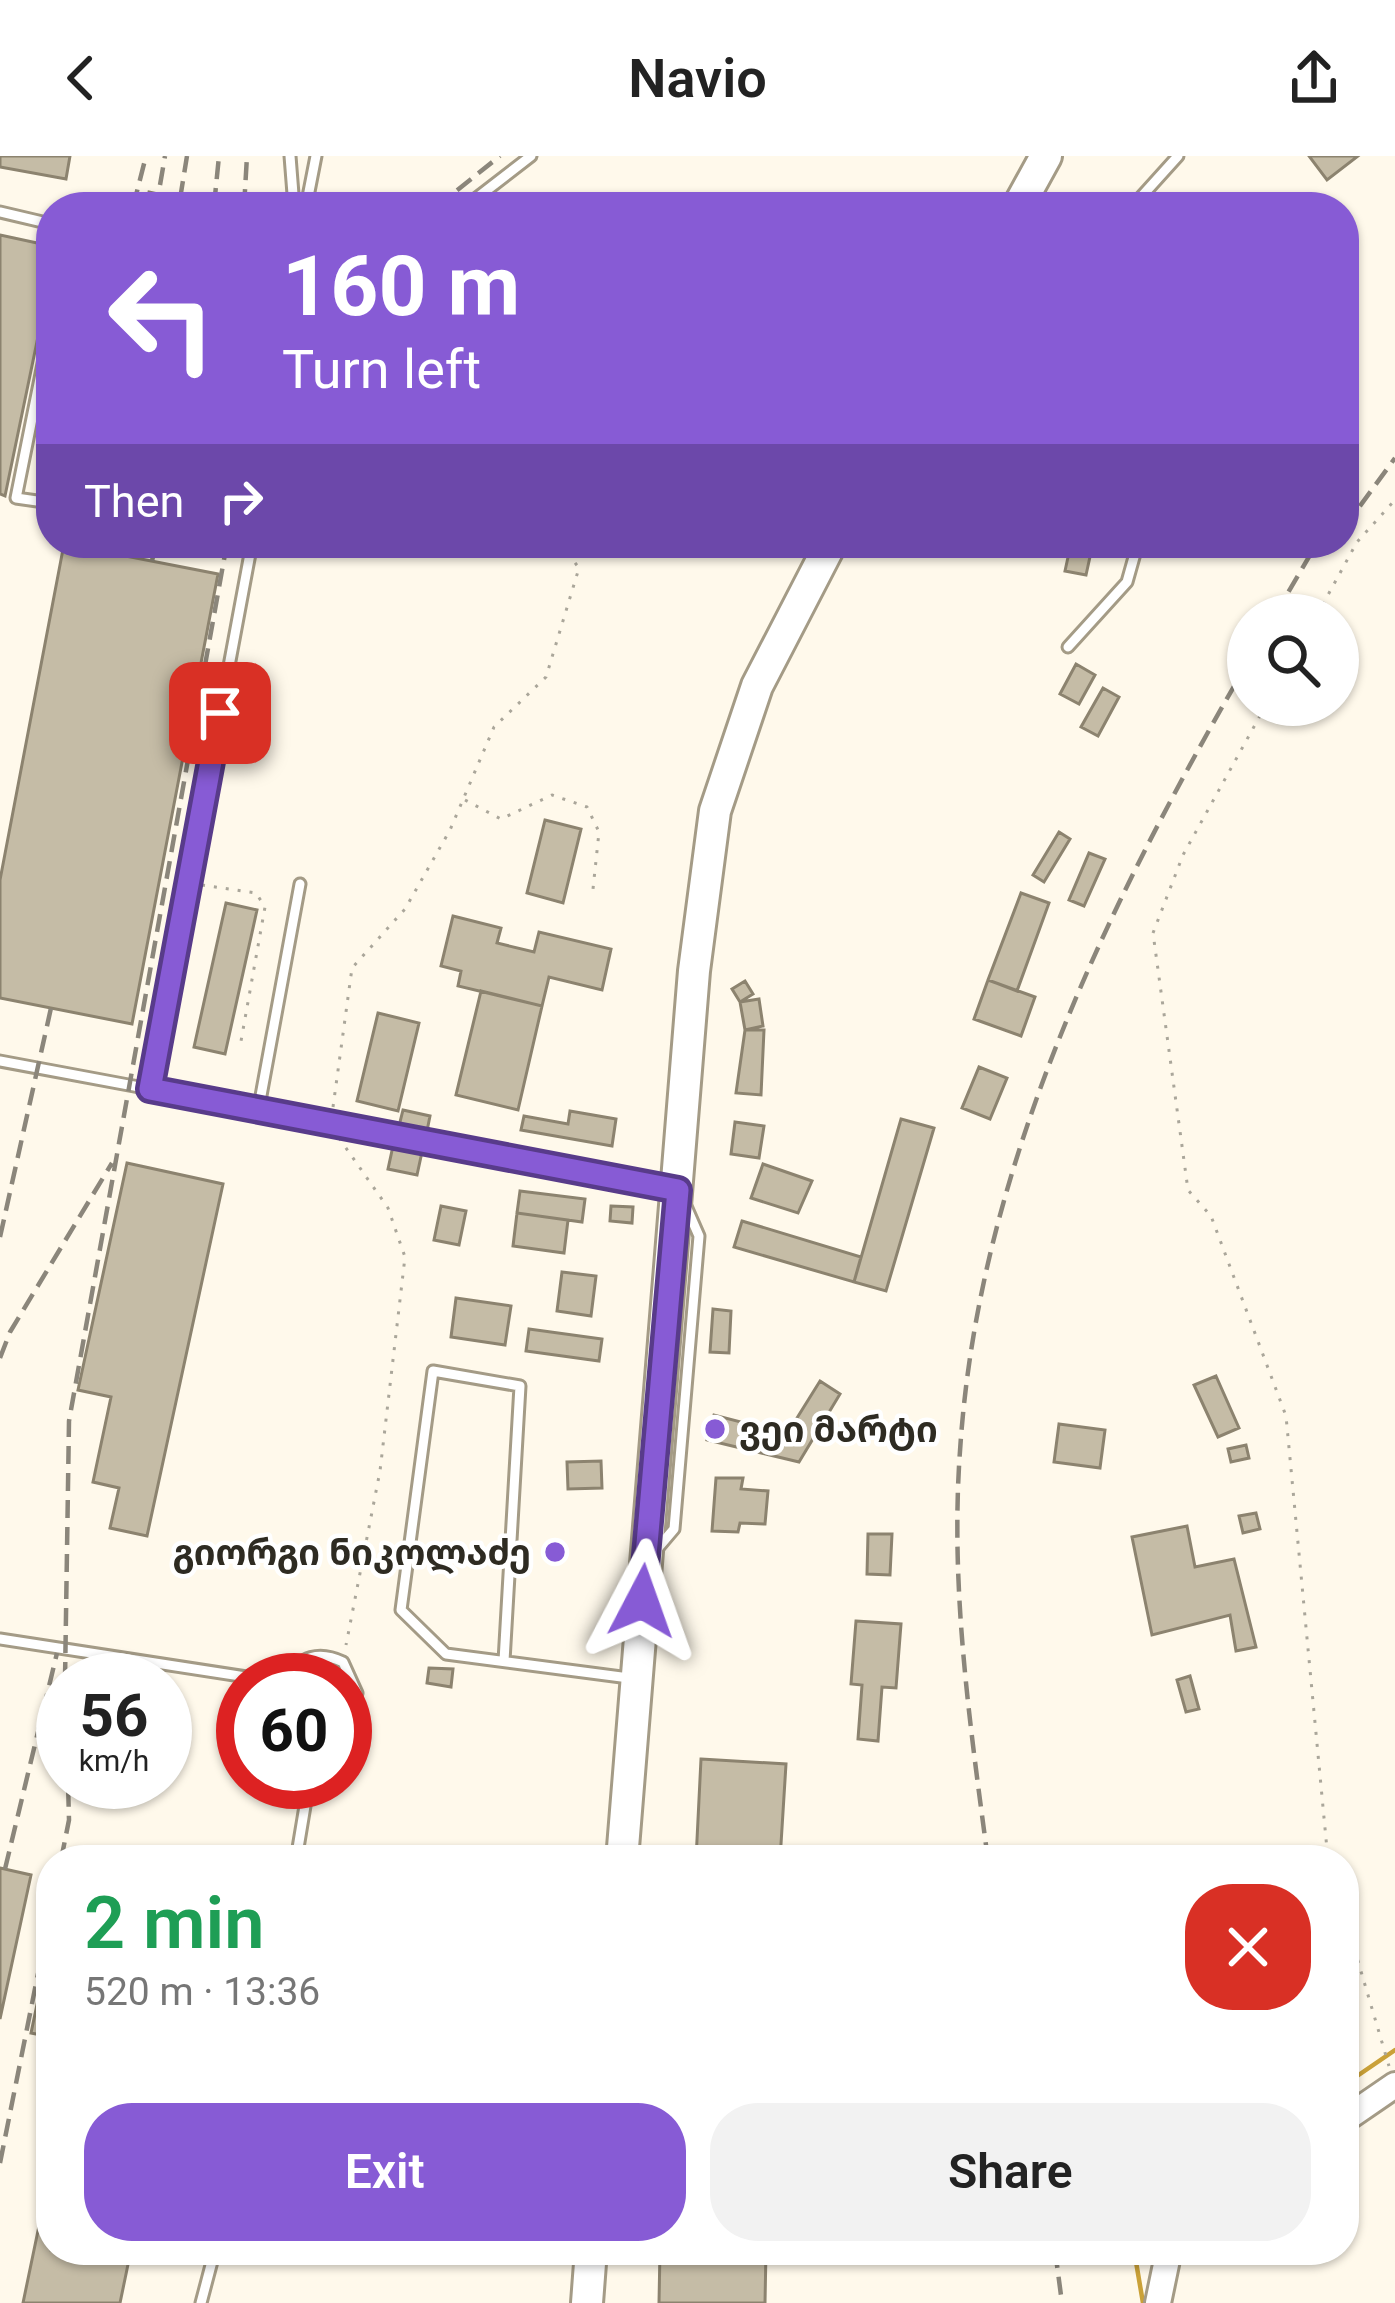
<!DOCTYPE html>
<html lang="en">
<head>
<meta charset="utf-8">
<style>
  body { margin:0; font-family:Roboto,"Noto Sans Georgian",sans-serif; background:#f2f2f2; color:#222; height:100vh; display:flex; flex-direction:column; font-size:45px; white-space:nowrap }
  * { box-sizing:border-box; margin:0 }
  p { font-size:39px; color:#767676 }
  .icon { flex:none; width:66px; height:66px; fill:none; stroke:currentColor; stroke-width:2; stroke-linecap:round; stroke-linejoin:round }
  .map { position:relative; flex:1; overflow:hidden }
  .side { position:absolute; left:36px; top:1689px; width:1323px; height:420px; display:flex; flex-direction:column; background:#fff; border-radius:48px; box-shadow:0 3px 9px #0004 }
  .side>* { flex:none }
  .top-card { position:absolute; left:36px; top:36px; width:1323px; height:366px; border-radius:48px; box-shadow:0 3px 9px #0004; background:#875bd5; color:#fff; overflow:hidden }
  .buttons { position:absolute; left:1227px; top:438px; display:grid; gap:24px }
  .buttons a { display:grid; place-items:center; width:132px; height:132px; border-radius:50%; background:#fff; box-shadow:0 3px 9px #0004; font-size:60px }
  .speed { position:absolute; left:36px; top:1497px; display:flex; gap:24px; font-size:60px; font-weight:700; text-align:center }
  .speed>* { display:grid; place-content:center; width:156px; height:156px; border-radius:50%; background:#fff; box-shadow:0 3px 9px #0004; line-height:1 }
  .speed small { font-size:30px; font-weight:400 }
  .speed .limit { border:18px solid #d22; background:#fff; color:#111 }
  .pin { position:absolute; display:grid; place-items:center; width:102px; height:102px; color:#fff; margin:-51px; border-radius:24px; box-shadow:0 6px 18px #0006 }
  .me { position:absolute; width:132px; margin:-66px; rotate:4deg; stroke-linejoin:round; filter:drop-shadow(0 0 9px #0008) }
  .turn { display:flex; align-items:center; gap:42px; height:252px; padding:0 48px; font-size:54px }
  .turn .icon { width:156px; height:156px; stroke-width:2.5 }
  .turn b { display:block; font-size:84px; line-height:102px }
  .then { display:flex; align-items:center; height:114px; padding:0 48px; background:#0003; gap:24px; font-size:45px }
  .round { display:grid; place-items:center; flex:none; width:126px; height:126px; border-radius:48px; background:#f2f2f2 }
  .headline { display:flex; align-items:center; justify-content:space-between; height:204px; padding:0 48px }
  h1 { font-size:72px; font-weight:600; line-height:90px; color:#1e9e55 }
  .primary-button { display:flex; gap:24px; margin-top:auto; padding:24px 48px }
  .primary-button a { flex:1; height:138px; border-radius:48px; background:#875bd5; color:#fff; font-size:48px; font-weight:600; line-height:138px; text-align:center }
  .primary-button a+a { background:#f2f2f2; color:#222 }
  header { display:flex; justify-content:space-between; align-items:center; height:156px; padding:0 48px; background:#fff; font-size:54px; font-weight:600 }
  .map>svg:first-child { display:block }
</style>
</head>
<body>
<header><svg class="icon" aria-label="back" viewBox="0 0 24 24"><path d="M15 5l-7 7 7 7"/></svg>Navio<svg class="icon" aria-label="share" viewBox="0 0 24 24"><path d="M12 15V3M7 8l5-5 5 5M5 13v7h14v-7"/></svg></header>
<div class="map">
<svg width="1395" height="2147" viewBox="0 0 1395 2147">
  <rect width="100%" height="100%" fill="#fff9eb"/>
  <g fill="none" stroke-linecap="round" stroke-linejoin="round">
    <!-- stream -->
    <path stroke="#caa138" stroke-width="4.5" d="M1344 1929 1395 1894
      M1134 2094 1143 2147"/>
  </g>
  <!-- building -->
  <path fill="#c5bca6" stroke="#8c836f" stroke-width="3" d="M0 0H70L66 23 0 11Z
    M1309 0H1358L1327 24Z
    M149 36 180 43 218 51H146Z
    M0 79 51 90V118L5 340 0 338Z
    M1060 387H1093L1086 419 1065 415 1070 392Z
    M64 388 218 418 132 868 0 842V724Z
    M1076 508 1095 519 1079 548 1060 538Z
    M1103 532 1119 541 1098 580 1081 571Z
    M545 664 581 673 563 747 527 737Z
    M1059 676 1070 683 1044 726 1033 719Z
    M1089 697 1105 703 1084 750 1069 744Z
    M1021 737 1049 747 1017 835 988 824Z
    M226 747 257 754 225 898 194 891Z
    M453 760 501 772 497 787 534 796 539 776 611 793 602 834 549 821 542 850 458 830 461 815 441 810Z
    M988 824 1035 841 1021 880 974 863Z
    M745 825 753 838 740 846 732 833Z
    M481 835 542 850 518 954 456 939Z
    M759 843 763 870 745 874 740 846Z
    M378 857 419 867 398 955 357 945Z
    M745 874H764L761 939 736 937Z
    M979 911 1007 922 990 963 962 952Z
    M403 954 430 960 426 980 398 974Z
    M570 955 616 963 612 990 521 974 524 960 568 968Z
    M901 963 934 972 886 1135 854 1126Z
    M735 966 764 970 759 1002 731 998Z
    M393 990 422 996 417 1019 388 1013Z
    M127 1007 223 1028 147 1380 110 1372 119 1332 93 1326 111 1241 78 1234Z
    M763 1008 812 1025 798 1057 751 1042Z
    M520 1035 585 1043 582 1066 517 1057Z
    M441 1050 466 1055 459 1089 434 1084Z
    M611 1050 633 1051 632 1067 610 1065Z
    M517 1057 568 1064 564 1097 513 1090Z
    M742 1065 861 1101 854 1126 734 1091Z
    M562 1116 596 1120 591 1160 557 1155Z
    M456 1142 511 1150 505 1189 451 1181Z
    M713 1153 731 1155 729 1197 710 1196Z
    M529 1173 602 1183 599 1205 526 1195Z
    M1216 1220 1239 1272 1218 1281 1194 1229Z
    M820 1225 840 1238 799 1306 707 1284 714 1259 787 1278Z
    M1059 1268 1105 1274 1100 1312 1054 1306Z
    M1246 1289 1249 1302 1231 1306 1228 1293Z
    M601 1305 602 1332 568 1333 567 1306Z
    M716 1322H743L741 1333 768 1335 765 1368 740 1367 738 1376 712 1375Z
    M1256 1357 1260 1373 1243 1377 1239 1360Z
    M1187 1370 1195 1411 1234 1403 1256 1491 1236 1495 1230 1459 1152 1479 1132 1381Z
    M868 1378H892L890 1419 867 1418Z
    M856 1465 901 1468 896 1532 882 1531 878 1585 858 1583 862 1529 851 1528Z
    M429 1512 453 1513 451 1531 427 1527Z
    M1190 1520 1199 1553 1186 1556 1177 1524Z
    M701 1603 786 1608 780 1704H696Z
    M0 1712 31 1719 0 1863Z
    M51 1782V1881L31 1877Z
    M51 2012V2094H131L120 2147H23Z
    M660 2094H766L765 2147H659Z"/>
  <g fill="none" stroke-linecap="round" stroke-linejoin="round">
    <!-- service casing -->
    <g stroke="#a49b86" stroke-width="15">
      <path id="service" d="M290 0 294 51
        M306 51 316 0
        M465 51 531 0
        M1132 51 1178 0
        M0 56 51 68
        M51 168 16 342 51 347
        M252 387 150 933 672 1032
        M1068 491 1127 426 1138 387
        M0 905 150 933
        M258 956 300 728
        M657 1393 674 1373 699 1080 685 1048
        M0 1483 266 1524
        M504 1505 520 1230 433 1215 401 1454 446 1498 629 1522
        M288 1524C299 1499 320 1495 343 1506L357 1537 345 1561
        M296 1704 309 1626
        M201 2147 215 2094"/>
    </g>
    <!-- tertiary casing -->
    <g stroke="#a49b86" stroke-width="30">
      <path id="tertiary" d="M1344 1964 1395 1929
        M1158 2147 1169 2094"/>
    </g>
    <!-- primary casing -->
    <g stroke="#a49b86" stroke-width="36">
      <path id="primary" d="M1018 51 1046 0
        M622 1704 694 815 715 655 757 530 831 387
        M587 2147 591 2094"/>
    </g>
    <!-- path -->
    <path stroke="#aaa69a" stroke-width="3" stroke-dasharray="3 9" stroke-linecap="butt" d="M1317 459 1357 386 1395 344
      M1266 549 1183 699 1153 777 1188 1034 1211 1060 1286 1260 1328 1704
      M465 644 501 663 552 639 587 651 599 676 593 733
      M202 729 256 737 265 751 241 885
      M333 951 352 812 405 753 450 674 494 571 546 521 579 412 560 387
      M339 982 388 1052 405 1101 380 1315 346 1489
      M1344 1758 1389 1910"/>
    <!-- service -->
    <use href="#service" stroke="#fff" stroke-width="9"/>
    <!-- tertiary -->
    <use href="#tertiary" stroke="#fff" stroke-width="24"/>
    <!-- primary -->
    <use href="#primary" stroke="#fff" stroke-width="30"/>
    <!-- rail -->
    <path stroke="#8b867b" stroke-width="4.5" stroke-dasharray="18 9" stroke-linecap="butt" d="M160 29 165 0
      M180 43 187 0
      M214 50 219 0
      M133 51 146 0
      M244 51 247 0
      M436 51 500 0
      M1344 372 1395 302
      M152 405 156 387
      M1275 459 1317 387
      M0 1081 51 852
      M0 1202 10 1176 112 1007
      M65 1524 69 1265 227 387
      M61 1704 69 1664 68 1626
      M988 1704C970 1569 950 1432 960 1295 978 1013 1108 747 1248 506
      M5 1713 57 1497
      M0 2007 51 1753
      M1055 2094 1062 2147"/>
  </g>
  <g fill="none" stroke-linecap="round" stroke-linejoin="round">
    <!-- route casing -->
    <g stroke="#583b8a" stroke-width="30">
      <path id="route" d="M220 557 150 933 678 1034 642 1445"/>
    </g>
    <!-- route -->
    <use href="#route" stroke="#875bd5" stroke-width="21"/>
  </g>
  <!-- markers -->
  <g fill="#875bd5" stroke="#fff" stroke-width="4.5">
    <circle cx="715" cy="1273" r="12"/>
    <circle cx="555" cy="1396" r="12"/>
  </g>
  <g text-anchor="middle" stroke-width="9" stroke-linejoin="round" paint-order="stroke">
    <!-- poi labels -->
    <g font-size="36" font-weight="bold" fill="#2e2b22" stroke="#fff" text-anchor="start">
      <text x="739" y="1286">ვეი მარტი</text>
      <text x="531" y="1409" text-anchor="end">გიორგი ნიკოლაძე</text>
    </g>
  </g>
</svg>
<div class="buttons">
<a><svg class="icon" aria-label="search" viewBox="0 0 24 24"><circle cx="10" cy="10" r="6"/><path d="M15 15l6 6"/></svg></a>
</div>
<div class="speed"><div>56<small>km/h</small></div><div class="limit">60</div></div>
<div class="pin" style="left:220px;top:557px;background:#d93025"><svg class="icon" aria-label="arrive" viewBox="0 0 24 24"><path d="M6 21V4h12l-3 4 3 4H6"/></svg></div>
<svg class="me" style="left:642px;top:1445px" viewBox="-20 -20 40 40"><path d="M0-17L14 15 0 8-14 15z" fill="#875bd5" stroke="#fff" stroke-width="4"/></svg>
<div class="top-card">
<div class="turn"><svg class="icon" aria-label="left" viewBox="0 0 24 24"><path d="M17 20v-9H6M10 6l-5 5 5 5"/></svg><div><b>160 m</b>Turn left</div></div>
<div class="then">Then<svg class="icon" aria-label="right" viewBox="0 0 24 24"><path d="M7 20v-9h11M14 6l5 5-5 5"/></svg></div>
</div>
<section class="side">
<div class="headline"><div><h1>2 min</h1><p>520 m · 13:36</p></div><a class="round" style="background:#d93025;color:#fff"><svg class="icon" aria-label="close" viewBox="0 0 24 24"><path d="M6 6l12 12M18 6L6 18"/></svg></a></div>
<div class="primary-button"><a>Exit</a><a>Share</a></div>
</section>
</div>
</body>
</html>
